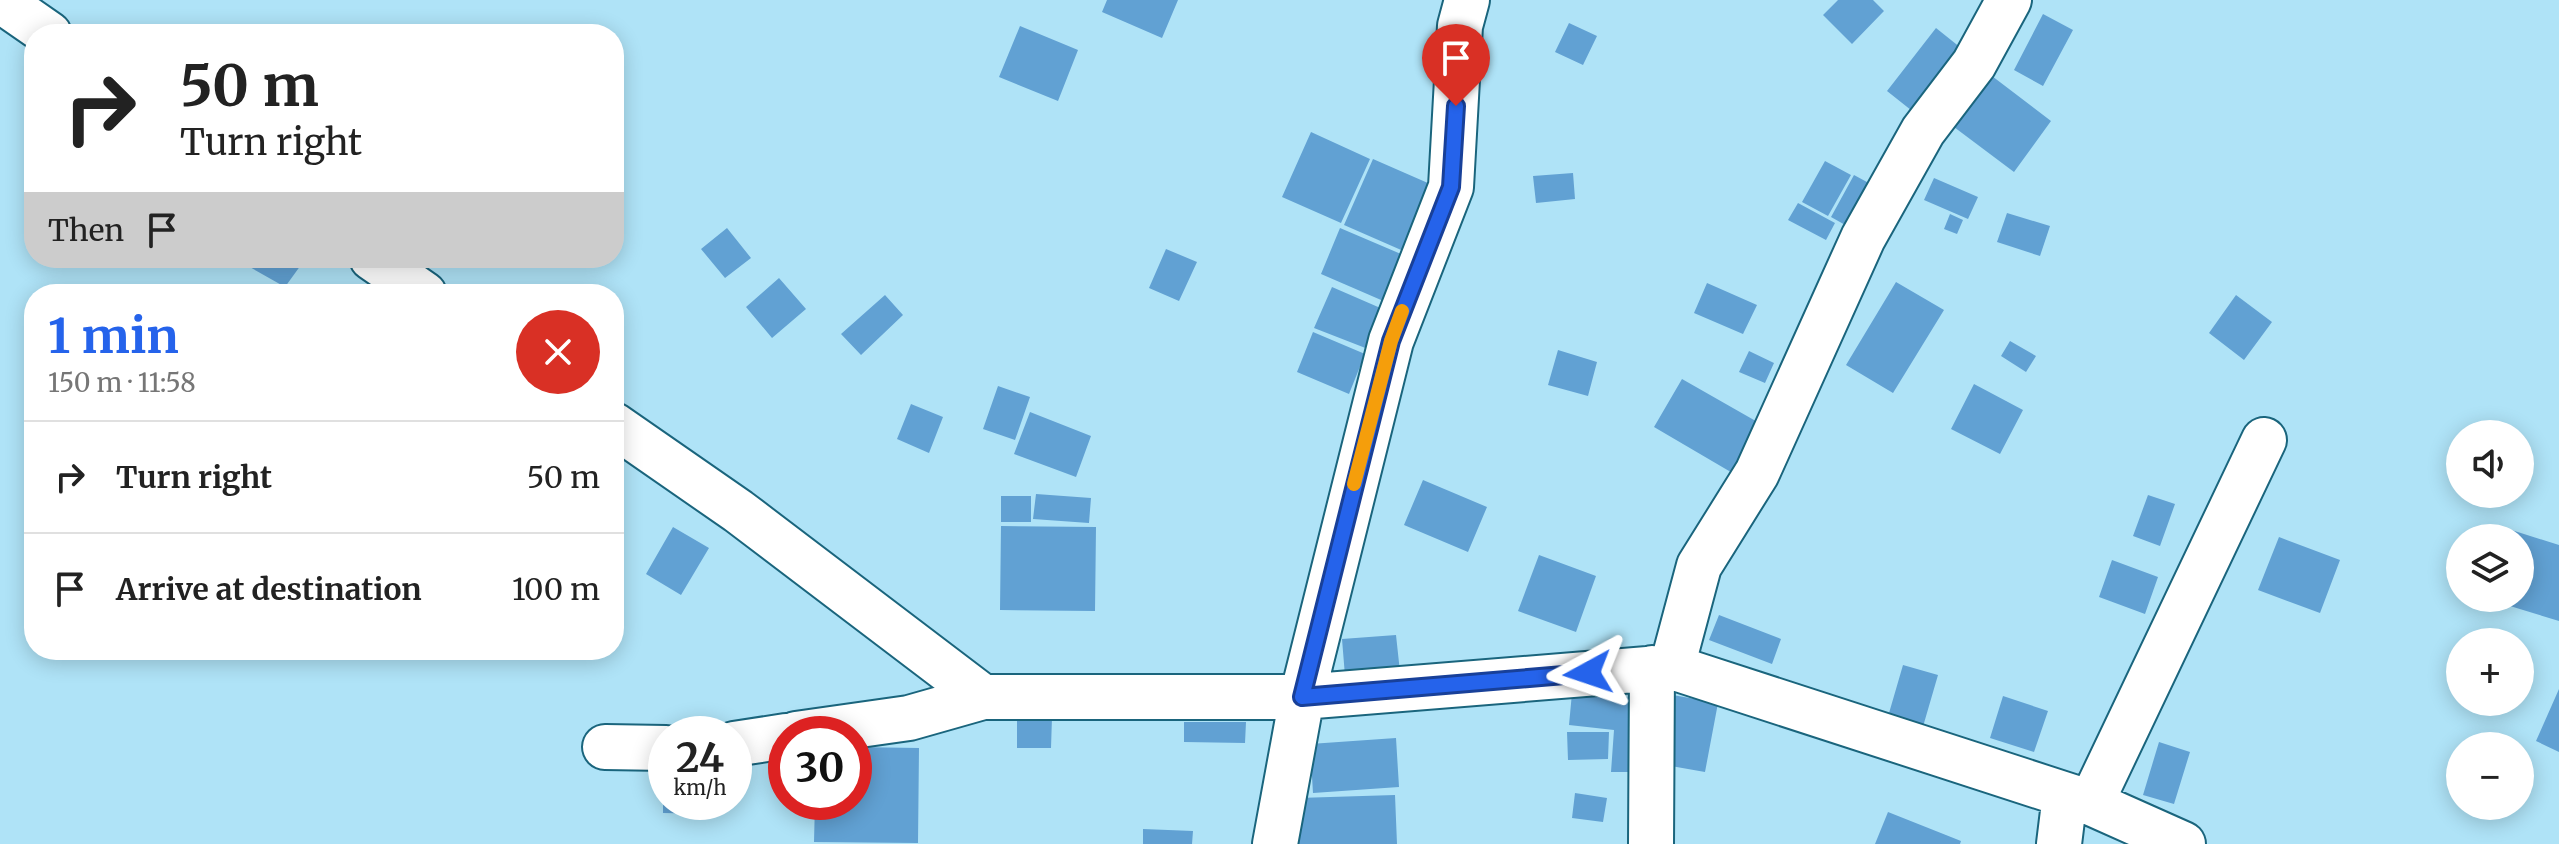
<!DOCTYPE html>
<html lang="en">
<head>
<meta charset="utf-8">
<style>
  body { margin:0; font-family:Merriweather,serif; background:#f6f6f6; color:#222; height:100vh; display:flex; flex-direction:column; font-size:30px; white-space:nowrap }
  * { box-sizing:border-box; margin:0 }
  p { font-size:26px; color:#767676 }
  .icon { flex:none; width:44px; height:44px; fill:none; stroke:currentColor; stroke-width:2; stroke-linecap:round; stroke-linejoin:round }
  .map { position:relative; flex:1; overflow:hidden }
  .panel { position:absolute; left:24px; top:284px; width:600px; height:376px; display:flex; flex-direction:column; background:#fff; border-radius:32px; box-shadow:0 4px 20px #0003 }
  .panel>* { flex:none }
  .guide { position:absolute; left:24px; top:24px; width:600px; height:244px; border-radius:32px; box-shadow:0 4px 20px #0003; background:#fff; color:#222; overflow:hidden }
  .fabs { position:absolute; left:2446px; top:420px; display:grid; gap:16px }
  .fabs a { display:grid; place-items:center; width:88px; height:88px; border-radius:50%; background:#fff; box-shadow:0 4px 20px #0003; font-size:40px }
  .speed { position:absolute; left:648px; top:716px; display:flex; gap:16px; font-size:40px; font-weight:700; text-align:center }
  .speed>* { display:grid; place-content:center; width:104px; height:104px; border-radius:50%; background:#fff; box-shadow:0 4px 20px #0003; line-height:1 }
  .speed small { font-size:20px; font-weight:400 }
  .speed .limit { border:12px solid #d22; background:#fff; color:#111 }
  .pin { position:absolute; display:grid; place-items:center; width:68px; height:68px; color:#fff; margin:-82px -34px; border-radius:50% 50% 50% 0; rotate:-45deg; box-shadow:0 0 8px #0007 }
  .pin .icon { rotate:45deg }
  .me { position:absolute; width:88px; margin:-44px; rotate:265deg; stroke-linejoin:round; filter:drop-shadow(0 0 6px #0008) }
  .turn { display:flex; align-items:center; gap:28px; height:168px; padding:0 24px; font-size:36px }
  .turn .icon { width:104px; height:104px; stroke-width:2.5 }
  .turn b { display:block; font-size:56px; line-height:68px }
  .then { display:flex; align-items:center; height:76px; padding:0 24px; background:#0003; gap:16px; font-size:30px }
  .round { display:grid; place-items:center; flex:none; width:84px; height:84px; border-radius:42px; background:#f6f6f6 }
  .head { display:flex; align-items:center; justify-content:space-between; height:136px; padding:0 24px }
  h1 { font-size:48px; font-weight:700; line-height:60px; color:#2563eb }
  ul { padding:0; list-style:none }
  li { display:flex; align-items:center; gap:24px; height:112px; padding:0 24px; border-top:2px solid #e0e0e0 }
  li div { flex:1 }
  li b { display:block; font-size:30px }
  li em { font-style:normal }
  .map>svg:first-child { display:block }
</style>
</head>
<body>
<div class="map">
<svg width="2559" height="844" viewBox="0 0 2559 844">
  <rect width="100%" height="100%" fill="#afe3f7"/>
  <!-- building -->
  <path fill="#61a1d3" d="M1107 0H1178L1162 38 1102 12Z
    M1838 0H1873L1884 11 1852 44 1823 15Z
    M2043 14 2073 30 2043 86 2014 70Z
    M1569 23 1597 36 1583 65 1555 52Z
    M1020 26 1078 50 1058 101 999 77Z
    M1936 28 1971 56 1921 118 1887 91Z
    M1988 73 2051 121 2014 172 1950 124Z
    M1311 132 1370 159 1341 223 1282 197Z
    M1373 159 1437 187 1408 253 1344 225Z
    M1825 161 1851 175 1828 216 1802 202Z
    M1573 173 1575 199 1536 203 1533 176Z
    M1854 175 1878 188 1856 231 1831 217Z
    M1934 178 1978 197 1968 219 1924 200Z
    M1798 203 1835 223 1826 240 1788 220Z
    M2007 213 2050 226 2040 256 1997 242Z
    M1950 214 1963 220 1957 234 1944 229Z
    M727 228 751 258 725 278 701 249Z
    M1340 228 1408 257 1388 303 1321 274Z
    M1166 249 1197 262 1179 301 1149 288Z
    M254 258H306L285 287 248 266Z
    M779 278 806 309 772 338 746 307Z
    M1896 282 1944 310 1893 393 1846 365Z
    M1707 283 1757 305 1743 334 1694 313Z
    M1332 287 1385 310 1368 349 1314 328Z
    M885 295 903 315 861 355 841 334Z
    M2236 295 2272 322 2244 360 2209 333Z
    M1313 332 1365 354 1349 394 1297 372Z
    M2010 341 2036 356 2026 372 2001 356Z
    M1558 350 1597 362 1588 396 1548 385Z
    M1749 351 1774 363 1765 383 1739 372Z
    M1682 379 1768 428 1741 478 1654 427Z
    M1974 384 2023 410 2000 454 1951 429Z
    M998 386 1030 397 1015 440 983 429Z
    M911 404 943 417 929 453 897 439Z
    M1030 412 1091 436 1076 477 1014 454Z
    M1423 480 1487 507 1468 552 1404 525Z
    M1036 494 1091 498 1089 523 1033 519Z
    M2148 495 2175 504 2160 546 2133 536Z
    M1001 496H1031V522H1001Z
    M1001 526 1096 527 1095 611 1000 610Z
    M673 527 709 548 681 595 646 574Z
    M2502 527 2559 545V621L2487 599 2520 598V538H2498Z
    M2279 537 2340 560 2320 613 2258 590Z
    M1539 555 1596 576 1576 632 1518 611Z
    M2112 560 2158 577 2145 614 2099 597Z
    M1719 615 1781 639 1772 664 1709 640Z
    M1396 635 1400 672 1345 676 1342 639Z
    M1903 665 1938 675 1922 730 1887 720Z
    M2559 689V752L2536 741Z
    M1572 693 1647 699 1639 772H1611L1614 730 1569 725Z
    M1667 694 1718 703 1705 772 1654 763Z
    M2003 696 2048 711 2034 752 1990 738Z
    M1017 717H1052L1051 748H1017Z
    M1184 722H1246L1245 743 1184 742Z
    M1567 732H1609L1608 759 1568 760Z
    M1396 738 1399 787 1313 793 1310 744Z
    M2159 742 2190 752 2174 804 2143 795Z
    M854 747 919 748 918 843 814 842 815 802H854Z
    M663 772H666V802H712V814L663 813Z
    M1575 793 1607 798 1603 822 1572 818Z
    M1395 795 1397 844H1299L1298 798Z
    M1888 812 1961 841 1960 844H1875Z
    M1143 829 1193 831 1192 844H1143Z"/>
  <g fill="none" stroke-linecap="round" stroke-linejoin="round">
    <!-- minor casing -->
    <g stroke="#1a657d" stroke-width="48">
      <path id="minor" d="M0 0 49 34
        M372 258 424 294
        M614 425 738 511 983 697H1302L1672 667 2091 803 2183 844
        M1672 667 1699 566 1757 473 1863 238 1923 131 1974 64 2009 0
        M796 734 909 718 983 697
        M734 744 786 736
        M605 747 666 748
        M2091 803 2264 440
        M1275 844 1302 697 1391 341 1451 187 1460 26 1467 0
        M1651 844 1652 668
        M2059 844 2065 795"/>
    </g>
    <!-- minor -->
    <use href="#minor" stroke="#fff" stroke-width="44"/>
  </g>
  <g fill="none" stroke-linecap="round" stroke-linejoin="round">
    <!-- route casing -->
    <g stroke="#184099" stroke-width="20">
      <path id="route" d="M1456 106 1451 187 1391 341 1302 697 1588 673"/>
    </g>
    <!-- route -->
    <use href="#route" stroke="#2563eb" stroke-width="14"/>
    <!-- slow -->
    <path stroke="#f59e0b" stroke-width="14" d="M1354 484 1391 341 1402 311"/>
  </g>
</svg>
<div class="fabs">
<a><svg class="icon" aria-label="sound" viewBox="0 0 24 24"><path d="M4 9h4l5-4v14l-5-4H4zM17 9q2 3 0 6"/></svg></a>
<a><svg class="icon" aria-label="layers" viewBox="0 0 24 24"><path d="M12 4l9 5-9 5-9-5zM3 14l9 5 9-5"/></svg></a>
<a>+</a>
<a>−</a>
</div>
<div class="speed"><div>24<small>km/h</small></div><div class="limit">30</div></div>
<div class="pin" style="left:1456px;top:106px;background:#d93025"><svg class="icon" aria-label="arrive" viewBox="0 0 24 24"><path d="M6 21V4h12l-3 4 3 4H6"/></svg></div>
<svg class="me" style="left:1588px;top:673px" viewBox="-20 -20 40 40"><path d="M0-17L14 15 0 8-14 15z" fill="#2563eb" stroke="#fff" stroke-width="4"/></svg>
<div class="guide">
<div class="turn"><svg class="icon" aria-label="right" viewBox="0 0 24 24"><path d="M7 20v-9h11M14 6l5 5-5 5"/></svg><div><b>50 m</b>Turn right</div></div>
<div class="then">Then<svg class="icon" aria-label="arrive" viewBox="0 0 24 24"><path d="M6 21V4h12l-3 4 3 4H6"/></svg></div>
</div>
<section class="panel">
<div class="head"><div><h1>1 min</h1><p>150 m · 11:58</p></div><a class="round" style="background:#d93025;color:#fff"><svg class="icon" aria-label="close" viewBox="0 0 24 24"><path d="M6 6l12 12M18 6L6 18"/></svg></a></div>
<ul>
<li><svg class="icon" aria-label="right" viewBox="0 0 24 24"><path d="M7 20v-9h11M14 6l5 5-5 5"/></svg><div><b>Turn right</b></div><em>50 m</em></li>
<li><svg class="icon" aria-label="arrive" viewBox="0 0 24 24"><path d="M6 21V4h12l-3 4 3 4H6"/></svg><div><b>Arrive at destination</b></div><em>100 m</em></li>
</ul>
</section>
</div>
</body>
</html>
